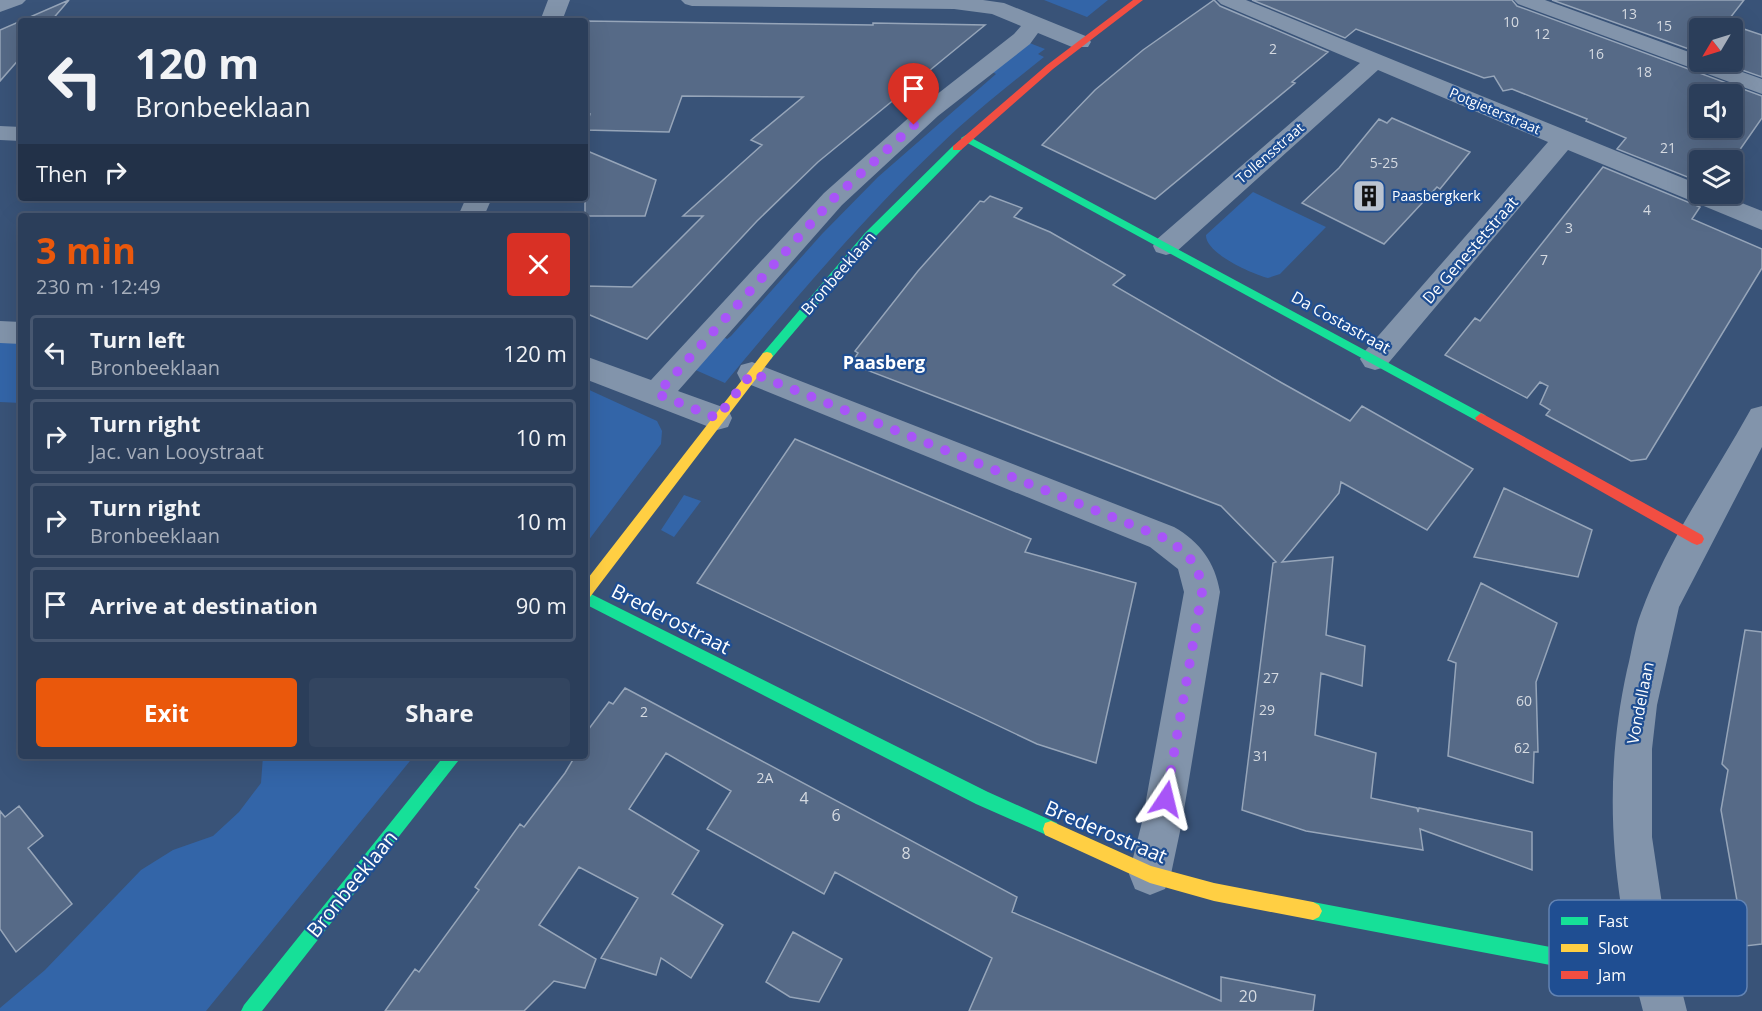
<!DOCTYPE html>
<html lang="en">
<head>
<meta charset="utf-8">
<style>
  body { margin:0; font-family:"Open Sans",sans-serif; background:#334560; color:#f1f3f6; height:100vh; display:flex; flex-direction:column; font-size:22px; white-space:nowrap }
  * { box-sizing:border-box; margin:0 }
  p { font-size:20px; color:#a6aebb }
  .icon { flex:none; width:33px; height:33px; fill:none; stroke:currentColor; stroke-width:2; stroke-linecap:round; stroke-linejoin:round }
  .map { position:relative; flex:1; overflow:hidden }
  .side { position:absolute; left:18px; top:213px; width:570px; height:546px; display:flex; flex-direction:column; background:#2b3e5a; border-radius:6px; box-shadow:0 6px 24px #0002,0 0 0 2px #475770 }
  .side>* { flex:none }
  .top-card { position:absolute; left:18px; top:18px; width:570px; height:183px; border-radius:6px; box-shadow:0 6px 24px #0002,0 0 0 2px #475770; background:#2b3e5a; color:#f1f3f6; overflow:hidden }
  .needle { width:39px; rotate:232deg }
  .controls { position:absolute; left:1689px; top:18px; display:grid; gap:12px }
  .controls a { display:grid; place-items:center; width:54px; height:54px; border-radius:6px; background:#2b3e5a; box-shadow:0 6px 24px #0002,0 0 0 2px #475770; font-size:30px }
  .pin { position:absolute; display:grid; place-items:center; width:51px; height:51px; color:#fff; margin:-62px -26px; border-radius:50% 50% 50% 0; rotate:-45deg; box-shadow:0 0 6px #0007 }
  .pin .icon { rotate:45deg }
  .me { position:absolute; width:66px; margin:-33px; rotate:10deg; stroke-linejoin:round; filter:drop-shadow(0 0 4px #0008) }
  .turn { display:flex; align-items:center; gap:21px; height:126px; padding:0 18px; font-size:27px }
  .turn .icon { width:78px; height:78px; stroke-width:2.5 }
  .turn b { display:block; font-size:42px; line-height:51px }
  .then { display:flex; align-items:center; height:57px; padding:0 18px; background:#0003; gap:12px; font-size:22px }
  .round { display:grid; place-items:center; flex:none; width:63px; height:63px; border-radius:6px; background:#334560 }
  .headline { display:flex; align-items:center; justify-content:space-between; height:102px; padding:0 18px }
  h1 { font-size:36px; font-weight:700; line-height:45px; color:#ea580c }
  .button { display:flex; gap:12px; margin-top:auto; padding:12px 18px }
  .button a { flex:1; height:69px; border-radius:6px; background:#ea580c; color:#fff; font-size:24px; font-weight:700; line-height:69px; text-align:center }
  .button a+a { background:#334560; color:#f1f3f6 }
  ul { padding:0; list-style:none }
  li { display:flex; align-items:center; gap:18px; height:75px; margin:0 12px 9px; padding:0 6px; border:3px solid #475770; border-radius:6px }
  li div { flex:1 }
  li b { display:block; font-size:22px }
  li em { font-style:normal }
  .map>svg:first-child { display:block }
</style>
</head>
<body>
<div class="map">
<svg width="1762" height="1011" viewBox="0 0 1762 1011">
  <rect width="100%" height="100%" fill="#395378"/>
  <!-- green -->
  <path fill="#3365a8" d="M1044 0H1108L1087 17Z
    M1027 42 1045 49 1038 54 1044 57C1008 86 972 114 939 146 862 219 793 301 725 383L691 368 720 335 727 339 731 336 822 234 878 177 996 74 989 70Z
    M1253 192 1326 227 1280 274 1268 278C1252 274 1205 253 1206 235Z
    M0 340 21 341V403L0 402Z
    M585 388 657 421 662 431 661 444 585 545Z
    M684 495 701 501 674 537 661 530Z
    M263 756H414L206 1011H0V1008L45 970 141 870 173 850 213 836 239 812 261 783Z"/>
  <!-- building -->
  <path fill="#566a87" stroke="#96a5b9" stroke-width="1.5" fill-rule="evenodd" d="M69 0 51 21H21V57L0 81V30Z
    M1214 0 1220 6 1328 52 1292 82 1295 83 1155 199 1042 145 1095 90 1143 50Z
    M1252 0H1512L1517 6 1762 96V118L1732 161 1700 160V182L1617 149 1626 138 1586 121 1587 119 1512 89 1503 91 1494 76 1484 78 1356 29 1345 38ZM1700 94H1732V128H1700Z
    M1552 0H1744L1726 23 1762 35V77L1719 62H1732V28H1700V53Z
    M585 21 873 25V23L985 25 818 162 757 221 647 339 585 313V286L632 287 703 216H683L762 145 751 140 803 97 682 96 669 132 585 130 590 114H585Z
    M1392 118 1470 152 1440 189 1437 187 1384 244 1302 203 1339 168 1379 119 1387 123Z
    M585 150 656 180 645 216H585Z
    M1603 167 1700 207 1692 219 1762 249V268L1646 459 1631 461 1546 415 1550 410 1540 404 1548 386 1540 382 1527 398 1445 355 1475 318 1480 321Z
    M990 196 1022 208 1014 217 1050 232 1125 275 1113 285 1282 383 1350 421 1362 406 1473 469 1427 530 1341 482 1339 493 1282 562 1333 557 1326 635 1365 646 1362 686 1321 673 1315 735 1376 753 1371 798 1417 808 1418 812 1419 808 1532 832V870L1420 829 1423 850 1306 831 1242 810 1273 563 1276 562 1221 506 851 364 858 353 855 351 918 271 980 201 984 202Z
    M795 439 1031 539 1025 552 1136 583 1096 763 1037 744 697 583Z
    M1504 488 1592 530 1578 577 1474 557Z
    M1481 583 1557 623 1536 682 1538 752H1534L1533 783 1448 756 1456 663 1448 660Z
    M1745 630 1762 632V944L1745 946 1721 810 1728 770 1722 764Z
    M625 688 1017 897 1012 912 1221 1001V977L1315 995 1313 1011H969L992 958 835 872 824 894 707 829 731 791 666 753 629 809 699 851 672 894 723 925 691 978 661 958 656 975 601 958 638 898 579 867 539 925 596 959 585 988 554 981 524 1011H385L415 969 419 972 479 890 475 887 520 824 524 827 565 773 574 758 570 756H585V734L609 702 613 704Z
    M19 806 43 836 28 848 72 904 16 952 0 929V811L5 817Z
    M793 932 842 959 819 1002 790 997 766 982Z"/>
  <g fill="none" stroke-linecap="round" stroke-linejoin="round">
    <!-- street -->
    <path fill="#8294ab" fill-rule="evenodd" d="M0 0H26L22 4 0 12Z
      M548 0H570L562 21H540Z
      M681 0H983L1004 3 1088 37 1091 42 1088 47H1072L1038 33 1030 44 938 116 842 205 678 391 728 409 732 418 728 427 717 430 585 379V356L651 380 824 193 922 106 1014 34 1021 26 992 14 954 9 692 6 685 4Z
      M1217 0H1246L1700 185V194H1719L1762 211V230L1568 150 1385 367 1375 370 1365 367 1360 359 1365 351 1548 142 1378 70 1176 252 1166 255 1156 252 1153 246 1156 240 1360 63 1221 4Z
      M1514 0H1545L1700 56V62H1714L1762 79V94L1518 4Z
      M0 126 21 127V141L0 140Z
      M466 198H492L484 216H458Z
      M0 321 21 322V344L0 343Z
      M752 362 1174 527C1200 542 1215 562 1220 592L1182 822 1171 874 1165 889 1150 895 1135 889 1129 874 1142 822 1184 592 1178 569 1150 547 741 381 737 373 741 365Z
      M1762 406V447L1679 607 1657 705 1652 749V837L1665 924 1687 1011H1643C1613 894 1601 789 1627 670 1632 651 1634 631 1641 613 1667 541 1714 476 1751 409Z"/>
    <!-- fast -->
    <path fill="#16e098" fill-rule="evenodd" d="M966 135 1485 415 1487 418 1485 421H1477L962 140 961 138Z
      M957 145 962 148 961 150 873 239 771 359H763L761 356 763 353 865 233 953 146Z
      M585 591 988 792 1057 823 1059 829 1057 835 1051 837 976 804 585 604Z
      M444 756H462L262 1011H241L244 1005Z
      M1313 902 1655 967 1661 970 1664 976 1661 982 1655 985 1313 920 1307 917 1304 911 1307 905Z"/>
    <!-- slow -->
    <path fill="#ffcf43" fill-rule="evenodd" d="M767 352 771 353 773 356 771 359 590 597 585 599V582L763 353Z
      M1051 821 1151 866 1214 883 1313 902 1319 905 1322 911 1319 917 1313 920 1214 901 1150 883 1045 835 1043 829 1045 823Z"/>
    <!-- jam -->
    <path fill="#f24e42" fill-rule="evenodd" d="M1133 0H1143L1053 69 961 150H953V146L1047 65Z
      M1481 413 1702 535 1704 539 1702 543 1697 545 1692 543 1477 421 1475 418Z"/>
  </g>
  <g fill="none" stroke-linecap="round" stroke-linejoin="round">
    <!-- route -->
    <path stroke="#a855f7" stroke-width="10" stroke-dasharray="0 18" d="M914 125 833 199 657 394 717 418 752 373 1162 537C1186 551 1200 563 1202 592L1166 799"/>
  </g>
  <!-- icons -->
  <defs>
    <g id="building-square" transform="scale(1.725)"><rect x="-9" y="-9" width="18" height="18" rx="4" fill="#bac3d0" stroke="#1f4e92"/><path d="M-4-6H4V6H1V3H-1V6H-4ZM-2.5-4.3h1.7v1.8h-1.7ZM.8-4.3h1.7v1.8H.8ZM-2.5-1h1.7V.8h-1.7ZM.8-1h1.7V.8H.8Z" fill="#111"/></g>
  </defs>
  <g fill-rule="evenodd">
    <use href="#building-square" x="1369" y="196"/>
  </g>
  <g text-anchor="middle" stroke-width="4.5" stroke-linejoin="round" paint-order="stroke">
    <!-- number labels -->
    <g font-size="14" fill="#d5dae1">
      <text x="1629" y="19">13</text>
      <text x="1511" y="27">10</text>
      <text x="1664" y="31">15</text>
      <text x="1542" y="39">12</text>
      <text x="1273" y="54">2</text>
      <text x="1596" y="59">16</text>
      <text x="1644" y="77">18</text>
      <text x="1668" y="153">21</text>
      <text x="1384" y="168">5-25</text>
      <text x="1647" y="215">4</text>
      <text x="1569" y="233">3</text>
      <text x="1544" y="265">7</text>
      <text x="1271" y="683">27</text>
      <text x="1524" y="706">60</text>
      <text x="1267" y="715">29</text>
      <text x="644" y="717">2</text>
      <text x="1522" y="753">62</text>
      <text x="1261" y="761">31</text>
      <text x="765" y="783">2A</text>
    </g>
    <!-- far-street labels -->
    <g font-size="14" fill="#fff" stroke="#1f4e92">
      <text transform="translate(1495 111) rotate(23)" y="5">Potgieterstraat</text>
      <text transform="translate(1270 153) rotate(-41)" y="5">Tollensstraat</text>
    </g>
    <!-- far-poi labels -->
    <g font-size="14" fill="#fff" stroke="#1f4e92" text-anchor="start">
      <text x="1392" y="201">Paasbergkerk</text>
    </g>
    <!-- street labels -->
    <g font-size="16" fill="#fff" stroke="#1f4e92">
      <text transform="translate(1470 250) rotate(-49)" y="6">De Genestetstraat</text>
      <text transform="translate(838 273) rotate(-49)" y="6">Bronbeeklaan</text>
      <text transform="translate(1341 322) rotate(29)" y="6">Da Costastraat</text>
      <text transform="translate(1640 703) rotate(-79)" y="6">Vondellaan</text>
    </g>
    <!-- near-number labels -->
    <g font-size="16" fill="#d5dae1">
      <text x="804" y="804">4</text>
      <text x="836" y="821">6</text>
      <text x="906" y="859">8</text>
      <text x="1248" y="1002">20</text>
    </g>
    <!-- neighbourhood labels -->
    <g font-size="18" font-weight="bold" fill="#fff" stroke="#1f4e92">
      <text x="884" y="369">Paasberg</text>
    </g>
    <!-- near-street labels -->
    <g font-size="20" fill="#fff" stroke="#1f4e92">
      <text transform="translate(671 619) rotate(27)" y="7">Brederostraat</text>
      <text transform="translate(1106 832) rotate(23)" y="7">Brederostraat</text>
      <text transform="translate(352 884) rotate(-51)" y="7">Bronbeeklaan</text>
    </g>
  </g>
  <!-- legend -->
  <rect x="1549" y="900" width="198" height="96" rx="9" fill="#1f4e92" stroke="#6283b3" stroke-width="1.5"/>
  <rect x="1561" y="917" width="27" height="8" fill="#16e098"/>
  <rect x="1561" y="944" width="27" height="8" fill="#ffcf43"/>
  <rect x="1561" y="971" width="27" height="8" fill="#f24e42"/>
  <g font-size="16" fill="#fff">
    <text x="1598" y="927">Fast</text>
    <text x="1598" y="954">Slow</text>
    <text x="1598" y="981">Jam</text>
  </g>
</svg>
<div class="controls">
<a><svg class="needle" viewBox="-14 -14 28 28"><path d="M0-13l5 13h-10z" fill="#e53935"/><path d="M0 13l5-13h-10z" fill="#a6aebb"/></svg></a>
<a><svg class="icon" aria-label="sound" viewBox="0 0 24 24"><path d="M4 9h4l5-4v14l-5-4H4zM17 9q2 3 0 6"/></svg></a>
<a><svg class="icon" aria-label="layers" viewBox="0 0 24 24"><path d="M12 4l9 5-9 5-9-5zM3 14l9 5 9-5"/></svg></a>
</div>
<div class="pin" style="left:914px;top:125px;background:#d93025"><svg class="icon" aria-label="arrive" viewBox="0 0 24 24"><path d="M6 21V4h12l-3 4 3 4H6"/></svg></div>
<svg class="me" style="left:1166px;top:799px" viewBox="-20 -20 40 40"><path d="M0-17L14 15 0 8-14 15z" fill="#a855f7" stroke="#fff" stroke-width="4"/></svg>
<div class="top-card">
<div class="turn"><svg class="icon" aria-label="left" viewBox="0 0 24 24"><path d="M17 20v-9H6M10 6l-5 5 5 5"/></svg><div><b>120 m</b>Bronbeeklaan</div></div>
<div class="then">Then<svg class="icon" aria-label="right" viewBox="0 0 24 24"><path d="M7 20v-9h11M14 6l5 5-5 5"/></svg></div>
</div>
<section class="side">
<div class="headline"><div><h1>3 min</h1><p>230 m · 12:49</p></div><a class="round" style="background:#d93025;color:#fff"><svg class="icon" aria-label="close" viewBox="0 0 24 24"><path d="M6 6l12 12M18 6L6 18"/></svg></a></div>
<ul>
<li><svg class="icon" aria-label="left" viewBox="0 0 24 24"><path d="M17 20v-9H6M10 6l-5 5 5 5"/></svg><div><b>Turn left</b><p>Bronbeeklaan</p></div><em>120 m</em></li>
<li><svg class="icon" aria-label="right" viewBox="0 0 24 24"><path d="M7 20v-9h11M14 6l5 5-5 5"/></svg><div><b>Turn right</b><p>Jac. van Looystraat</p></div><em>10 m</em></li>
<li><svg class="icon" aria-label="right" viewBox="0 0 24 24"><path d="M7 20v-9h11M14 6l5 5-5 5"/></svg><div><b>Turn right</b><p>Bronbeeklaan</p></div><em>10 m</em></li>
<li><svg class="icon" aria-label="arrive" viewBox="0 0 24 24"><path d="M6 21V4h12l-3 4 3 4H6"/></svg><div><b>Arrive at destination</b></div><em>90 m</em></li>
</ul>
<div class="button"><a>Exit</a><a>Share</a></div>
</section>
</div>
</body>
</html>
